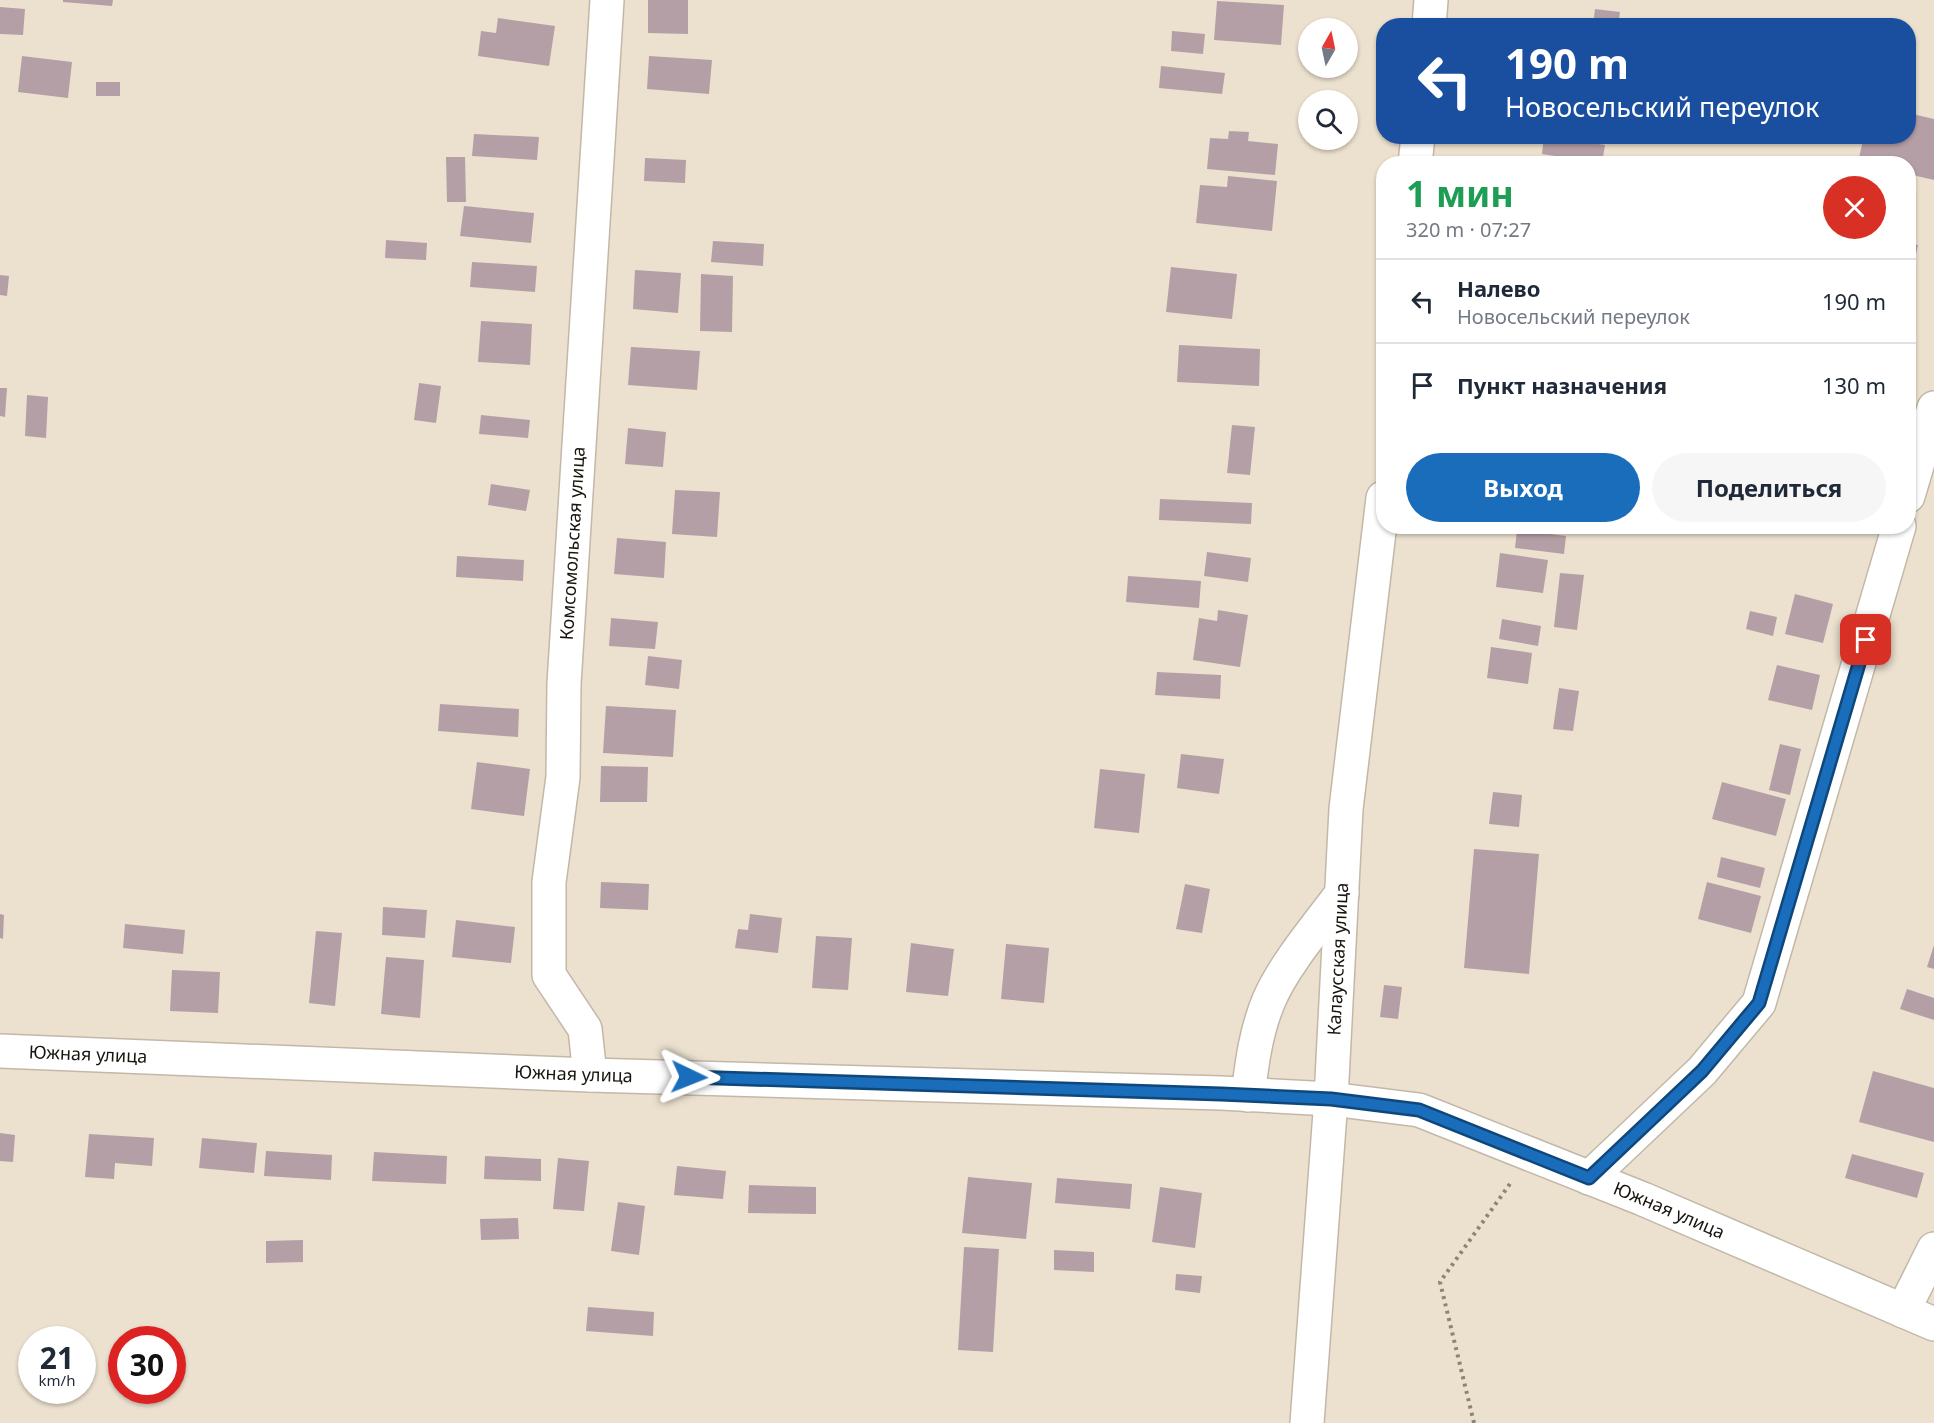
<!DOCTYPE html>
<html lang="ru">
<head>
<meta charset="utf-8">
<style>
  body { margin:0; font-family:"Noto Sans",sans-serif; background:#f6f6f7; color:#1f2937; height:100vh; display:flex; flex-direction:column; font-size:22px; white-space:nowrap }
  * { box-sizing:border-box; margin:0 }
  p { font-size:20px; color:#747a83 }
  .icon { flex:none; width:33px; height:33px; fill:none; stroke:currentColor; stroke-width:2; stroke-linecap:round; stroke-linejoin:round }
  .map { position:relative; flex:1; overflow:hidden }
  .side { position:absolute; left:1376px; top:156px; width:540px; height:378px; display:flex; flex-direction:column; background:#fff; border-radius:24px; box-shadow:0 2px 4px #0004 }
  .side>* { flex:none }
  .top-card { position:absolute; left:1376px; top:18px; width:540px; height:126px; border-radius:24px; box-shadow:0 2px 4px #0004; background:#1a4fa0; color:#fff; overflow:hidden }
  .needle { width:39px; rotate:9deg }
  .buttons { position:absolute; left:1298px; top:18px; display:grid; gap:12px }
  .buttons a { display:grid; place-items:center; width:60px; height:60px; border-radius:50%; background:#fff; box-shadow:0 2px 4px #0004; font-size:30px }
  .speed { position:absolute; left:18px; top:1326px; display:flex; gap:12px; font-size:30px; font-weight:700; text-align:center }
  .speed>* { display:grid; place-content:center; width:78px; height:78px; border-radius:50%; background:#fff; box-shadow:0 2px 4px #0004; line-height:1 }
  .speed small { font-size:15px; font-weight:400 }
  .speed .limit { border:9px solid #d22; background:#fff; color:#111 }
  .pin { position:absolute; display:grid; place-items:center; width:51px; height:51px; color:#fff; margin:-26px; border-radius:12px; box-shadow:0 3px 9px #0006 }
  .me { position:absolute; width:66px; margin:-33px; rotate:92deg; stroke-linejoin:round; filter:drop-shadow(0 0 4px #0008) }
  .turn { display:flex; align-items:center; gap:21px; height:126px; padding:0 30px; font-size:27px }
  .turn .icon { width:78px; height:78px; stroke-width:2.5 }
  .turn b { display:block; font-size:42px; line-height:51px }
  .round { display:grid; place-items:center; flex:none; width:63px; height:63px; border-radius:32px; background:#f6f6f7 }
  .head { display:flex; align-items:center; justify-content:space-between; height:102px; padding:0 30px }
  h1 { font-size:36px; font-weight:700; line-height:45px; color:#1e9e55 }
  .action { display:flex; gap:12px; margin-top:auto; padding:12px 30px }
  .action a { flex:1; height:69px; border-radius:36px; background:#196dbb; color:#fff; font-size:24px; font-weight:700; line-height:69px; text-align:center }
  .action a+a { background:#f6f6f7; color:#1f2937 }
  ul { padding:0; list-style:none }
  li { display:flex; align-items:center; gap:18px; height:84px; padding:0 30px; border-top:2px solid #e0e1e3 }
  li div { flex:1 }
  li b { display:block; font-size:22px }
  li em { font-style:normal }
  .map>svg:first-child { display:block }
</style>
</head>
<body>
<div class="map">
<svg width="1934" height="1423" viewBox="0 0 1934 1423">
  <rect width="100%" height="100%" fill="#ece1cf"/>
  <!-- building -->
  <path fill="#b59fa6" d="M63 0H113L112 6 63 2Z
    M648 0H688V34L648 33Z
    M1217 1 1284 5 1281 45 1214 40Z
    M0 7 25 9 23 35 0 34Z
    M1595 9 1620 12 1618 26H1593Z
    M498 18 555 26 549 66 478 56 481 31 496 33Z
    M1172 31 1205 34 1203 54 1171 51Z
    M22 56 72 62 68 98 18 92Z
    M649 56 712 60 709 94 647 89Z
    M1161 66 1225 73 1222 94 1159 88Z
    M96 82H120V96H96Z
    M1908 113 1934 119V180L1908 174V164L1858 162 1864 136H1908Z
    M1229 131 1249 132 1248 141 1278 144 1275 175 1207 169 1210 138 1228 139Z
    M474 134 539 137 537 160 472 156Z
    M1544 136 1605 145 1602 163 1542 154Z
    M446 157H465L466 202H447Z
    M645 158 686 160 685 183 644 181Z
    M1228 176 1277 181 1272 231 1196 223 1200 185 1227 187Z
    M464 206 534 213 531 243 460 236Z
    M386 240 427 243 426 260 385 258Z
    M713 241 764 244 763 266 711 262Z
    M1908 243 1918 245 1909 285H1908Z
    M472 262 537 266 535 292 470 287Z
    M1171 267 1237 274 1232 319 1166 312Z
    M635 270 681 273 678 313 633 309Z
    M701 274 733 276 732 332 700 331Z
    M0 275 9 276 7 296 0 295Z
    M1908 314 1915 316 1911 335H1908Z
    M481 321 532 324 530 365 478 362Z
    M1179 345 1260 349 1259 386 1177 382Z
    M631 347 700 351 697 390 628 385Z
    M419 383 441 386 436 423 414 420Z
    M0 388H7L5 417 0 416Z
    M27 395 48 397 46 438 25 436Z
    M481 415 530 420 528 438 479 434Z
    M1232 425 1255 427 1250 475 1227 473Z
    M628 428 666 432 663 467 625 464Z
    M491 484 530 490 526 511 488 505Z
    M675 490 720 492 717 537 672 534Z
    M1160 499 1252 503 1251 524 1159 520Z
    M1517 530 1566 536 1564 554 1515 548Z
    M617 538 666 542 664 578 614 574Z
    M1207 552 1251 558 1248 582 1204 576Z
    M1500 553 1548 560 1543 593 1496 587Z
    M457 556 524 560 523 581 456 577Z
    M1560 573 1584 575 1577 630 1554 627Z
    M1128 576 1201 581 1199 608 1126 602Z
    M1795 594 1833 604 1823 643 1785 634Z
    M1218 610 1248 615 1240 667 1193 660 1199 618 1217 621Z
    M1750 611 1777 617 1773 636 1746 629Z
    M611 618 658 622 655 649 609 646Z
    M1502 619 1541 626 1538 646 1499 639Z
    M1491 647 1532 653 1528 684 1487 678Z
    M648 656 682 660 679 689 645 685Z
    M1777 665 1820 675 1812 710 1768 700Z
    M1157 672 1221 675 1220 699 1155 695Z
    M1559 688 1579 691 1573 731 1553 729Z
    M440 704 519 709 518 737 438 731Z
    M606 706 676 710 673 757 603 753Z
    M1780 744 1801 749 1790 795 1769 790Z
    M1181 754 1224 759 1219 794 1177 788Z
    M477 762 530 769 524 816 471 809Z
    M601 766 648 767 647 802H600Z
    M1100 769 1145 774 1139 833 1094 828Z
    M1722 782 1786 799 1776 836 1712 819Z
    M1493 792 1522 795 1519 827 1489 824Z
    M1474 849 1539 854 1529 974 1464 968Z
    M1721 857 1765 868 1760 888 1717 877Z
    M601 882 649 884 648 910 600 908Z
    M1707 882 1761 896 1751 933 1698 919Z
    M1185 884 1210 889 1202 933 1176 929Z
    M383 907 427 910 425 938 382 935Z
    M0 914 4 915 3 939 0 938Z
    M750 914 782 918 778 953 735 948 738 929 748 930Z
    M456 920 515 927 511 963 452 957Z
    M125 924 185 930 183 954 123 948Z
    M316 931 342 933 335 1006 309 1003Z
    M816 936 852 938 848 990 812 988Z
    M911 943 954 949 948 996 906 992Z
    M1006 944 1049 948 1044 1003 1001 999Z
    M1934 945V969L1927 967Z
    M386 957 424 960 420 1018 381 1014Z
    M172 970 220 972 218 1013 170 1011Z
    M1384 985 1402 987 1398 1019 1380 1017Z
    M1907 989 1934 998V1020L1900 1009Z
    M1873 1071 1934 1088V1142L1859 1122Z
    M0 1133 15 1135 13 1162 0 1161Z
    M89 1134 154 1138 152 1166 115 1163 114 1179 85 1177Z
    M202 1138 257 1143 254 1173 199 1168Z
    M266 1151 332 1155 331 1180 264 1176Z
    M374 1152 447 1156 446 1184 372 1181Z
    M1852 1154 1924 1173 1917 1198 1845 1178Z
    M485 1156 541 1159V1181L484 1179Z
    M558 1158 589 1161 584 1211 553 1209Z
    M677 1166 726 1171 723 1199 674 1195Z
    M968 1177 1032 1183 1026 1239 962 1233Z
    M1057 1178 1132 1184 1130 1209 1055 1203Z
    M749 1185 816 1187V1214L748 1213Z
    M1160 1187 1202 1193 1195 1248 1152 1242Z
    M618 1202 645 1206 639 1255 611 1251Z
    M518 1218 519 1239 481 1240 480 1219Z
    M303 1240V1262L266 1263V1241Z
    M964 1247 999 1249 993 1352 958 1350Z
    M1054 1250 1094 1252V1272L1054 1270Z
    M1176 1274 1202 1276 1200 1293 1175 1290Z
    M588 1307 654 1312 653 1336 586 1331Z"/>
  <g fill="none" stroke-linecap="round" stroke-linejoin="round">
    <!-- minor casing -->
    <g stroke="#c3b8a7" stroke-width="36">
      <g id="minor">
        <path d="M1908 496 1934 408"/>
        <path id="s1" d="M0 1051 590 1075 1221 1093 1331 1099 1419 1110 1643 1199 1934 1324"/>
        <path id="s2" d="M590 1075 585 1029 549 975V882L563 777 564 684 607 0"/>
        <path d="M1248 1095C1252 1062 1256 1031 1269 1000 1284 965 1319 924 1342 893"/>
        <path d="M1589 1178 1702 1071 1759 1003 1899 526"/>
        <path d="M1903 1311 1934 1249"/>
      </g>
    </g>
    <!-- tertiary casing -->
    <g stroke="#c3b8a7" stroke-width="36">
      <g id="tertiary">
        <path d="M1429 26 1431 0"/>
        <path d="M1415 164 1418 136"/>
        <path id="s3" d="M1307 1423 1331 1099 1346 809 1383 498"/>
      </g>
    </g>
    <!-- path -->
    <path stroke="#8c8477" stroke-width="4" stroke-dasharray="3 4.5" stroke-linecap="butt" d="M1474 1423 1440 1282 1512 1181"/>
    <!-- minor -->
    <use href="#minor" stroke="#fff" stroke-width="33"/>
    <!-- tertiary -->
    <use href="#tertiary" stroke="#fff" stroke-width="33"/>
  </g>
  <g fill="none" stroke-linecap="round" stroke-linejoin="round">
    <!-- route casing -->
    <g stroke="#10477a" stroke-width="15">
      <path id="route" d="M689 1077 1221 1094 1331 1099 1419 1110 1589 1178 1702 1071 1759 1003 1866 640"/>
    </g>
    <!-- route -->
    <use href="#route" stroke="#196dbb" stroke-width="10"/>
  </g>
  <g text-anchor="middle" stroke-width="4.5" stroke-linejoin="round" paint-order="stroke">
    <!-- street labels -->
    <g font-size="18" fill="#18140e" stroke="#ece1cf">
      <text dy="6" stroke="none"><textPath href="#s2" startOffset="544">Комсомольская улица</textPath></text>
      <text dy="6" stroke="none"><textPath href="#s3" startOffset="465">Калаусская улица</textPath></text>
      <text dy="6" stroke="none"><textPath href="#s1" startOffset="88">Южная улица</textPath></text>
      <text dy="6" stroke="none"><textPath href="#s1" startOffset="574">Южная улица</textPath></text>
      <text dy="6" stroke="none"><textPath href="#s1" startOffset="1690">Южная улица</textPath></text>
    </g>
  </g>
</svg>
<div class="buttons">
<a><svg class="needle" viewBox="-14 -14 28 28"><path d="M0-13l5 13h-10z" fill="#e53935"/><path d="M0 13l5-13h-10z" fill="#747a83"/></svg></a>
<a><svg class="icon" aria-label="search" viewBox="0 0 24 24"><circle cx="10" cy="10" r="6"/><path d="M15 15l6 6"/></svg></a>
</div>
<div class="speed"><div>21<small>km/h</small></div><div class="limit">30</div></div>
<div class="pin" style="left:1866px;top:640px;background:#d93025"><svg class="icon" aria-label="arrive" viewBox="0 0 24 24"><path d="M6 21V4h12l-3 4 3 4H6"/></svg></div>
<svg class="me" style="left:689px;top:1077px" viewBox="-20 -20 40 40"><path d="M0-17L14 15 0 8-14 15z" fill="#196dbb" stroke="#fff" stroke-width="4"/></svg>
<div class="top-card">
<div class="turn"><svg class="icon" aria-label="left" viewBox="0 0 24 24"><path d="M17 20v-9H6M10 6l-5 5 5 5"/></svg><div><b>190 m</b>Новосельский переулок</div></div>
</div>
<section class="side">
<div class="head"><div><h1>1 мин</h1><p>320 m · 07:27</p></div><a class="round" style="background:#d93025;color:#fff"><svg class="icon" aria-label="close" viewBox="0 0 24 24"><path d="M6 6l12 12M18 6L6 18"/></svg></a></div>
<ul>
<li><svg class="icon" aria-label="left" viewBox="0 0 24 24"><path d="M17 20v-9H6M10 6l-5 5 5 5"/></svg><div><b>Налево</b><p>Новосельский переулок</p></div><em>190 m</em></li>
<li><svg class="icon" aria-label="arrive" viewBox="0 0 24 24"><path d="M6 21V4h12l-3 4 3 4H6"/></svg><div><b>Пункт назначения</b></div><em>130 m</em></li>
</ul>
<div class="action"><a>Выход</a><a>Поделиться</a></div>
</section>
</div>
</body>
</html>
